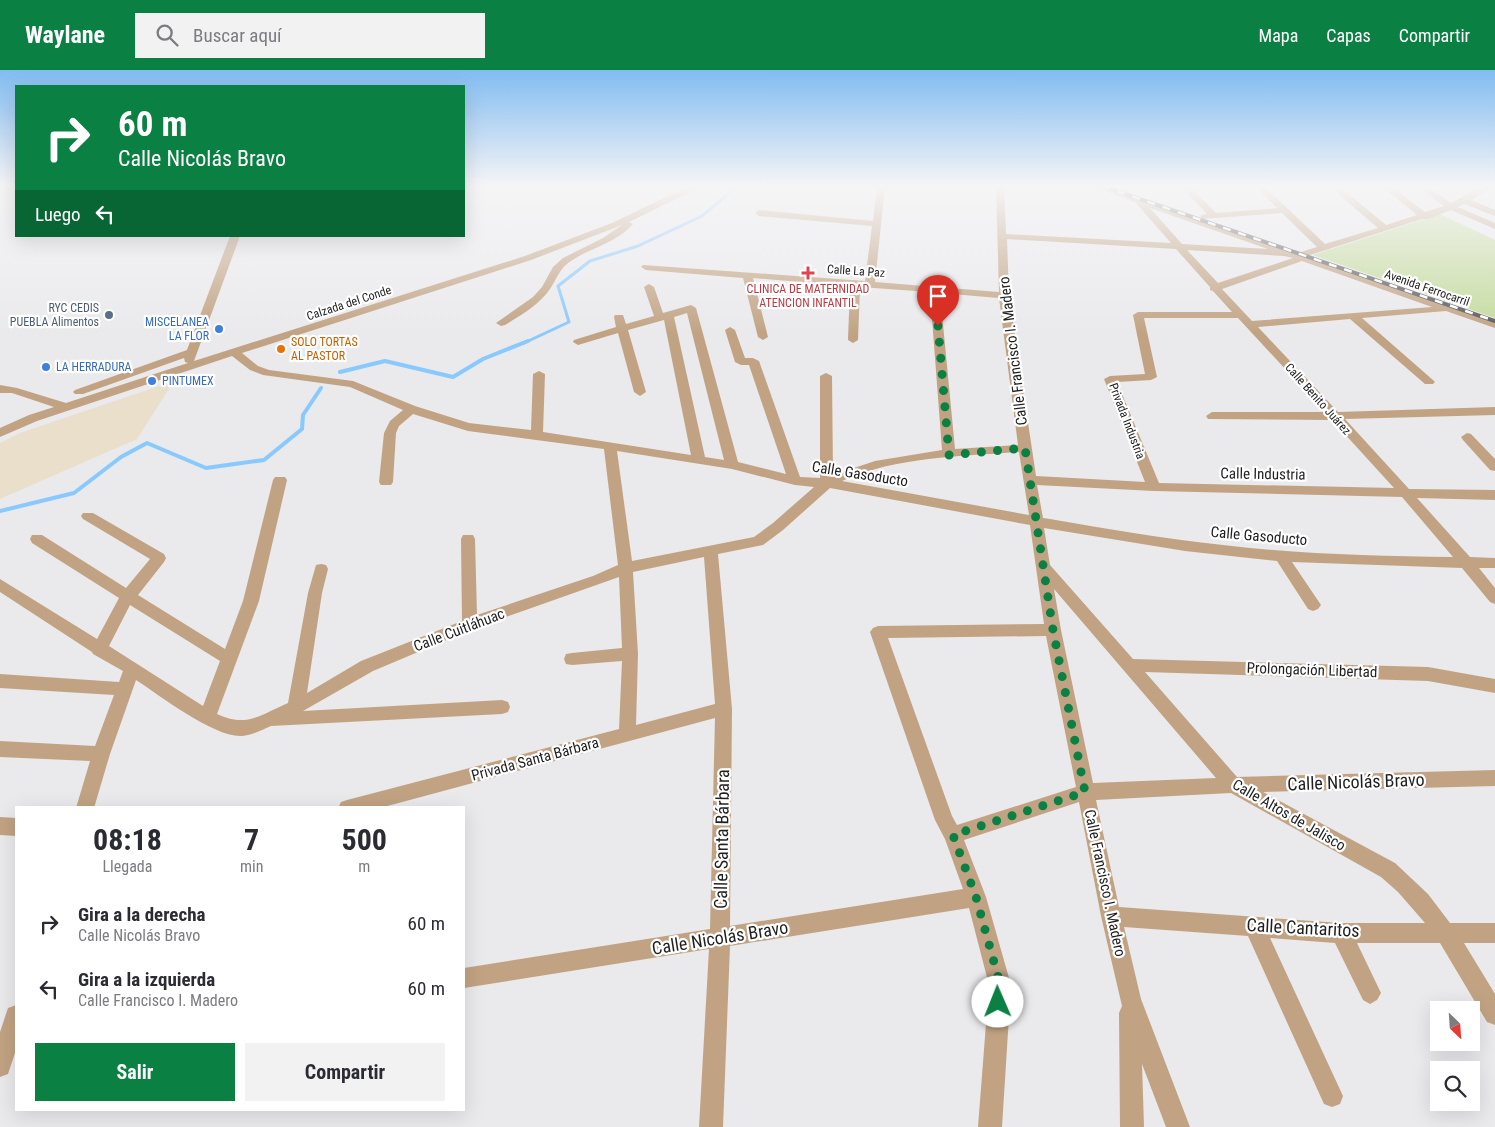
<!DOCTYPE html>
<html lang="es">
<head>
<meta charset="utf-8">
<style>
  body { margin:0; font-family:"Roboto Condensed",sans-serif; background:#f2f2f3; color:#2b2b33; height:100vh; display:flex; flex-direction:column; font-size:19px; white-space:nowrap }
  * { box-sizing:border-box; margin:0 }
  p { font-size:16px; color:#7c7c81 }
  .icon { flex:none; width:28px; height:28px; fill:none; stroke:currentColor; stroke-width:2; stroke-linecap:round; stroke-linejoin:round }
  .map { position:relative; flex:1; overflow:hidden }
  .details { position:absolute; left:15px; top:736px; width:450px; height:305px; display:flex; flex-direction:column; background:#fff; border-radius:0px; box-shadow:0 5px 20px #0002 }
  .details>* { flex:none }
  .banner { position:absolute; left:15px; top:15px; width:450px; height:152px; border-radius:0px; box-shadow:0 5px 20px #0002; background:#0b8043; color:#fff; overflow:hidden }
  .needle { width:32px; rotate:155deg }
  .buttons { position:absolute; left:1430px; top:931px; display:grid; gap:10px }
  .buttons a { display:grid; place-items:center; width:50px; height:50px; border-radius:0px; background:#fff; box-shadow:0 5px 20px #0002; font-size:25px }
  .pin { position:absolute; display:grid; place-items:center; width:42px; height:42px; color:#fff; margin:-51px -21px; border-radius:50% 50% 50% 0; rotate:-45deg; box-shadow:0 0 5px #0007 }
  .pin .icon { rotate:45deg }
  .me { position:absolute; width:55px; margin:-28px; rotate:359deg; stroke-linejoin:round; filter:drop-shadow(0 0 4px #0008) }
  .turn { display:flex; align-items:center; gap:18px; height:105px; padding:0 20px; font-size:22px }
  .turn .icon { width:65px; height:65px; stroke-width:2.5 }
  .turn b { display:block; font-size:35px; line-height:42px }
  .then { display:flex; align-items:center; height:48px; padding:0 20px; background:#0003; gap:10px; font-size:19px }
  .eta { display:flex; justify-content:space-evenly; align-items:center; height:85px; text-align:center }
  .eta b { font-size:30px; font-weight:700; line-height:35px }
  .cta { display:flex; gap:10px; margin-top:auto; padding:10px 20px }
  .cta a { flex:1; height:58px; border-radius:0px; background:#0b8043; color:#fff; font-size:20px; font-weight:700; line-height:58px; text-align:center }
  .cta a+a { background:#f2f2f3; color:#2b2b33 }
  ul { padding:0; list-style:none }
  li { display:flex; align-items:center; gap:15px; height:65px; padding:0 20px }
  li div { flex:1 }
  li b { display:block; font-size:19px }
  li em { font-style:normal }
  header { display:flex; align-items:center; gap:30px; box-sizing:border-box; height:70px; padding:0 25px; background:#0b8043; color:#fff }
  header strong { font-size:24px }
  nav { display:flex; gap:28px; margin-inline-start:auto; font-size:18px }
  .search { width:350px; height:45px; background:#f2f2f3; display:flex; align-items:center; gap:12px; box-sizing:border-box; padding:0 18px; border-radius:0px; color:#7c7c81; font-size:19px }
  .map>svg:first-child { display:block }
</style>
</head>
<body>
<header>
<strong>Waylane</strong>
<div class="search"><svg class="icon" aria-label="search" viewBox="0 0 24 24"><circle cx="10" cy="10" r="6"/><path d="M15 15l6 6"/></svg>Buscar aquí</div>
<nav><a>Mapa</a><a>Capas</a><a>Compartir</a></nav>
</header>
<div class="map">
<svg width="1495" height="1057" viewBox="0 0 1495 1057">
  <rect width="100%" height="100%" fill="#eae9ec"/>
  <!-- industrial -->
  <path fill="#eadfca" d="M174 311 137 369 0 429V373L20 363Z"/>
  <!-- green -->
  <path fill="#c3db9c" d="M1440 144 1495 170V248L1313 185Z"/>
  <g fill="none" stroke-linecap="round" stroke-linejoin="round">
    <!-- stream-far1 -->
    <path stroke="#88c9fe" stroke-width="3" d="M524 273 569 252 558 216 590 191 638 176 702 146 727 125 734 116"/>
    <!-- stream -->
    <path stroke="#88c9fe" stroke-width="4" d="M340 302 385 291 453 307 483 289 528 271
      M0 441 74 423 121 387 147 373 206 398 264 390 302 359 303 345 321 318"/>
    <!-- minor -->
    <path fill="#c1a383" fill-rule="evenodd" d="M694 116H707L682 126 629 152 633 154 631 156C613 175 588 178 568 193 559 200 556 210 550 219 539 235 521 245 505 255L501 256 496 253 533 227 542 217 553 197 563 188 603 168 622 155 531 190 242 283 258 296 269 300 353 311 415 336 469 353 531 360 533 304 539 301 545 304 543 362 691 385 664 250 628 260 646 322 640 326 634 322 618 263 578 275 573 272 574 270 616 257 614 247 615 245H623L626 254 654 246 644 217 649 214 654 217 663 243 691 235 696 238 738 392 786 404 749 295H741L735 292 725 260 730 257 735 260 745 288H753L759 291 800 407 820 408V306L826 303 832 306 833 405 875 391 942 380 930 222 860 217 858 270 853 273 848 270 850 216 753 208 768 267 763 270 758 267 743 208 646 200 641 197 643 195 865 211 872 156 759 146 755 143 759 140 873 151 877 116H885L875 212 999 222 996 116H1004L1006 164 1171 173 1136 133 1092 116H1105L1298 183 1317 177 1282 143 1201 149V145L1207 144 1180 116H1189L1216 143 1277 138 1255 116H1264L1325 174 1378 158 1329 116H1339L1386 155 1417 145 1381 116H1391L1425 142 1444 136 1416 116H1426L1451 133 1483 116H1494L1471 130 1495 140V146L1464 134 1458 137 1495 153V159L1451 140 1428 149H1422L1307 186 1495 251V258L1446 241 1362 248 1433 310 1435 312 1433 314H1425L1350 249 1258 257 1338 342 1495 337V345L1345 349 1409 419 1495 420V430L1417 428 1470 487 1495 488V498H1479L1495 518V534L1490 532 1462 498 1292 492 1321 535 1318 539 1313 541 1308 539 1277 491 1185 481 1044 458 1050 495 1133 589 1428 597 1495 609V623L1428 611 1145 602 1237 707 1495 700V716L1263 722 1395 793 1428 824 1450 853H1495V873H1464L1495 924V955L1487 952 1440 873H1357L1381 923 1377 930 1370 934 1363 930 1335 873 1270 868 1343 1026 1340 1034 1332 1037 1324 1034 1248 866 1124 857 1141 929 1190 1057H1166L1142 994 1144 1057H1120L1119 943 1122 936 1101 846 1079 732 964 770 986 827 1011 915 1002 1057H978L989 915 969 838 730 876 723 1057H699L709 879 464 918V898L710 859 715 648 380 738H338L341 732 347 730 619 659 622 591 572 595 566 594 564 589 566 584 572 583 622 578 619 507 475 558 373 601 303 641 502 630 508 632 510 637 508 642 502 644 271 656C262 660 252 665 242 666 215 668 159 625 136 610L110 684 94 738H76L90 691 0 687V671L95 676 114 625 0 618V604L119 612 123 601 93 584 92 582 0 522V509L97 569 119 528 32 473 30 469 32 465H42L126 518 150 489 83 449 81 446 83 443H93L164 484 166 488 164 492 138 525 225 579 243 531 273 410 275 407H285L287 410 259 531 217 644C247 658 260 645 288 633L308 523 316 495 321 494 326 495 328 499 322 523 307 623 361 591 462 551 461 469 463 465H473L475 469 477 545 593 506 618 495 604 379 468 361 413 344 399 356 396 363 393 412 391 415H381L379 412 384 363 390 351 403 340 350 317 263 305 250 300 232 286 37 351 0 367V358L29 345 54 337 12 323H0V315L17 318 66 333 188 293 185 292 184 288 83 324H75L73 322 75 320 187 280 230 166H240L194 291 525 186 612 153 676 122ZM1150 138 1268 179 1182 174ZM1007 169 1176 179 1210 217V220L1213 221 1232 242H1138L1133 245 1145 304 1110 306 1104 309 1145 412 1036 406 1009 225ZM1187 180 1284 186 1293 188 1218 213ZM1302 191 1432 237 1252 251 1222 219ZM940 223 999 228 1018 375 955 379ZM687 243 724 390 705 387 674 247ZM1144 248H1238L1325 342H1212L1206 346 1208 349 1332 350 1394 418 1159 413 1117 312 1151 310 1157 307ZM617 381 732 399 795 415 814 417 773 453 754 467 632 491ZM1019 382 1029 445 842 411C898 386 960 387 1019 382ZM1037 415 1154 421 1402 427 1453 487C1376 486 1299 484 1223 475 1165 469 1108 459 1050 449L1043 448ZM830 418 1030 455 1044 554 878 556 873 558 870 562 935 750 945 769 963 819 730 856 732 639 718 484 763 475 783 460ZM704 487 715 634 636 655 638 584 633 502ZM1054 519 1216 708 1093 713 1061 560ZM130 535 220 591 203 636 109 576ZM1046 566 1076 717 957 755 952 746 888 568ZM1231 723 1381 807 1398 822 1425 853H1341L1119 837 1096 730Z
      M1467 363 1471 364 1495 389V401L1490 400 1463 370 1461 367Z
      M0 747 16 748V766L0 765Z
      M16 935V980L8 1004 0 1007V962L8 938Z"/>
    <!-- rail casing -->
    <g stroke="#59585a" stroke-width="4">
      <path id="rail" d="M1102 116 1495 251"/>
    </g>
    <!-- rail -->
    <use href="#rail" stroke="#fff" stroke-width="2.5" stroke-dasharray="8" stroke-linecap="butt"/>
  </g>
  <!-- sky -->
  <linearGradient id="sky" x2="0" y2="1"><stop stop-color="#81bcf1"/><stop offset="0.44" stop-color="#f6f5f6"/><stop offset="1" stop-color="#f6f5f6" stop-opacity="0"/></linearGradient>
  <rect width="1495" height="264" fill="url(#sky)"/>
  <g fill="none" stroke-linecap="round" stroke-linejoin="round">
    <!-- route -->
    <path stroke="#0b8043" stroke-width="9" stroke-dasharray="0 16.2" d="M938 256 949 385 1025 378 1053 560 1085 722 953 765 976 827 1000 914 998 932"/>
  </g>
  <!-- markers -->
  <path fill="#e0444e" stroke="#fff" stroke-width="2" d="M805.5 195.5h5v5h5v5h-5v5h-5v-5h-5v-5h5z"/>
  <circle fill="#5c6f8a" stroke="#fff" stroke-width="2" cx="109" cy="245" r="5"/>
  <g fill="#3f7fe0" stroke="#fff" stroke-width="2">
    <circle cx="219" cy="259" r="5"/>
    <circle cx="46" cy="297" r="5"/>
    <circle cx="152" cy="311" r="5"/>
  </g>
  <circle fill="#e8710a" stroke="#fff" stroke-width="2" cx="281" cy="279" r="5"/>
  <g text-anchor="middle" stroke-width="4.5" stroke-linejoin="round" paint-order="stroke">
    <!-- far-street labels -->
    <g font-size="12" fill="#201f20" stroke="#fff">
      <text transform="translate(856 201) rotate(4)" y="4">Calle La Paz</text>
      <text transform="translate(1427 218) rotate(19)" y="4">Avenida Ferrocarril</text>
      <text transform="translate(349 233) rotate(-18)" y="4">Calzada del Conde</text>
      <text transform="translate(1318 329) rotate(48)" y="4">Calle Benito Juárez</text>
      <text transform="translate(1127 351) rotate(69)" y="4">Privada Industria</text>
    </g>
    <!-- far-health labels -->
    <g font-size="12" fill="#be3a42" stroke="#fff">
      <text x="808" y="223">CLINICA DE MATERNIDAD<tspan x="808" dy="14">ATENCION INFANTIL</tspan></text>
    </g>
    <!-- far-service labels -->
    <g font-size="12" fill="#4e5e75" stroke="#fff" text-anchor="end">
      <text x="99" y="242">RYC CEDIS<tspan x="99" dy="14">PUEBLA Alimentos</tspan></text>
    </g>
    <!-- far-shop labels -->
    <g font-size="12" fill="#366cbe" stroke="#fff" text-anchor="start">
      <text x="209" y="256" text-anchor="end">MISCELANEA<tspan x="209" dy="14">LA FLOR</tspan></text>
      <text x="56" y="301">LA HERRADURA</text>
      <text x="162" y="315">PINTUMEX</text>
    </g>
    <!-- far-food labels -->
    <g font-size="12" fill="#c56008" stroke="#fff" text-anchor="start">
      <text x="291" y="276">SOLO TORTAS<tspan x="291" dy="14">AL PASTOR</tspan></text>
    </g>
    <!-- street labels -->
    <g font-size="15" fill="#201f20" stroke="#fff">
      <text transform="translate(1013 281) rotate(-97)" y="5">Calle Francisco I. Madero</text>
      <text transform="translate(860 404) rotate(9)" y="5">Calle Gasoducto</text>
      <text transform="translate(1263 404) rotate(1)" y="5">Calle Industria</text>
      <text transform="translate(1259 466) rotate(5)" y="5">Calle Gasoducto</text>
      <text transform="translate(459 560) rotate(-21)" y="5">Calle Cuitláhuac</text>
      <text transform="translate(1312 600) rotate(2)" y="5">Prolongación Libertad</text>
      <text transform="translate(535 689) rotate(-15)" y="5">Privada Santa Bárbara</text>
      <text transform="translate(1289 745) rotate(30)" y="5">Calle Altos de Jalisco</text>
      <text transform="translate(1105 813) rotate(78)" y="5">Calle Francisco I. Madero</text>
    </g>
    <!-- near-street labels -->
    <g font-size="18" fill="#201f20" stroke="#fff">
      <text transform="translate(1356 712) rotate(-2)" y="6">Calle Nicolás Bravo</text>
      <text transform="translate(722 769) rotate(-89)" y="6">Calle Santa Bárbara</text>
      <text transform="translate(1303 858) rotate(3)" y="6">Calle Cantaritos</text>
      <text transform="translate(720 868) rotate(-9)" y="6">Calle Nicolás Bravo</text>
    </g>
  </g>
</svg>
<div class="buttons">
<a><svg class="needle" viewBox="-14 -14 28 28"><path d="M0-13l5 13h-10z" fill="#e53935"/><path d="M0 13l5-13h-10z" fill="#7c7c81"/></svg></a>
<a><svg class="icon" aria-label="search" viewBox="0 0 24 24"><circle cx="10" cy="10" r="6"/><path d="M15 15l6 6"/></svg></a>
</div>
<div class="pin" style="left:938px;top:256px;background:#d93025"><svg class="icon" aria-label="arrive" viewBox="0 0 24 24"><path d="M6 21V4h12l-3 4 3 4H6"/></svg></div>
<svg class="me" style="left:998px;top:932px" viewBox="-20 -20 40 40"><circle r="19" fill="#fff"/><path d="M0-13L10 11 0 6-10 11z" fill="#0b8043"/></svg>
<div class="banner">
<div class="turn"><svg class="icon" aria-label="right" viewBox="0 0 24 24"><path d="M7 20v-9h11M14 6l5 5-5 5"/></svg><div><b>60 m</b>Calle Nicolás Bravo</div></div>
<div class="then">Luego<svg class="icon" aria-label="left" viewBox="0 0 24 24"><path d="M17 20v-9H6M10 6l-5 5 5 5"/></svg></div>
</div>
<section class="details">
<div class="eta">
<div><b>08:18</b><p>Llegada</p></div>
<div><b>7</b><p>min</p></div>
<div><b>500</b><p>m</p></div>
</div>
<ul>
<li><svg class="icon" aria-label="right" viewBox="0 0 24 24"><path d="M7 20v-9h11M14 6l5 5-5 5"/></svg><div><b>Gira a la derecha</b><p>Calle Nicolás Bravo</p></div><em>60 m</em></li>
<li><svg class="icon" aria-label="left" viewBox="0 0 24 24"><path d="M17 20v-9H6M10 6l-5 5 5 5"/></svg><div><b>Gira a la izquierda</b><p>Calle Francisco I. Madero</p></div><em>60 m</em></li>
</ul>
<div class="cta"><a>Salir</a><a>Compartir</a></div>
</section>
</div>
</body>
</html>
